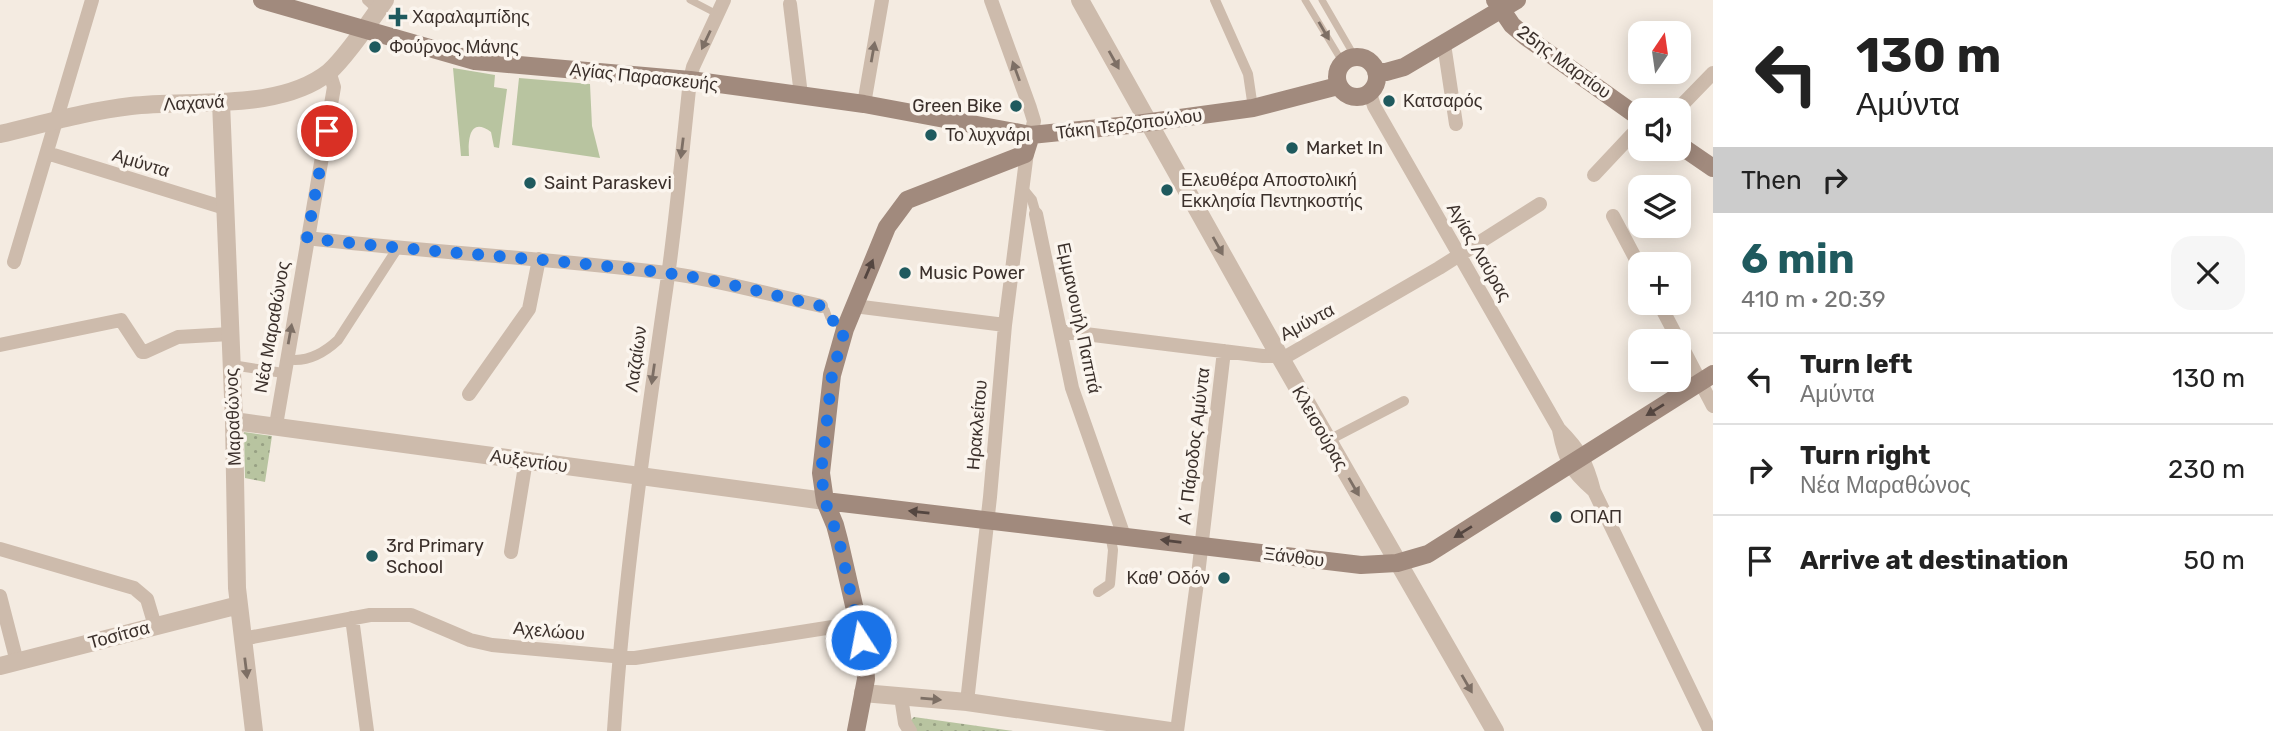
<!DOCTYPE html>
<html lang="en">
<head>
<meta charset="utf-8">
<style>
  body { margin:0; font-family:Rubik,sans-serif; background:#f6f6f6; color:#222; height:100vh; display:flex; flex-direction:column; font-size:26px; white-space:nowrap }
  * { box-sizing:border-box; margin:0 }
  p { font-size:23px; color:#767676 }
  .icon { flex:none; width:38px; height:38px; fill:none; stroke:currentColor; stroke-width:2; stroke-linecap:round; stroke-linejoin:round }
  .map { position:relative; flex:1; overflow:hidden }
  .details { display:flex; flex-direction:column; background:#fff; width:560px }
  .details>* { flex:none }
  .hud { background:#fff; color:#222; overflow:hidden }
  .needle { width:46px; rotate:13deg }
  .fabs { position:absolute; left:1628px; top:21px; display:grid; gap:14px }
  .fabs a { display:grid; place-items:center; width:63px; height:63px; border-radius:14px; background:#fff; box-shadow:0 4px 18px #0003; font-size:35px }
  .pin { position:absolute; display:grid; place-items:center; width:60px; height:60px; color:#fff; margin:-30px; border:4px solid #fff; border-radius:50%; box-shadow:0 2px 7px #0007 }
  .me { position:absolute; width:77px; margin:-38px; rotate:349deg; stroke-linejoin:round; filter:drop-shadow(0 0 5px #0008) }
  .turn { display:flex; align-items:center; gap:24px; height:147px; padding:0 28px; font-size:32px }
  .turn .icon { width:91px; height:91px; stroke-width:2.5 }
  .turn b { display:block; font-size:49px; line-height:60px }
  .then { display:flex; align-items:center; height:66px; padding:0 28px; background:#0003; gap:14px; font-size:26px }
  .round { display:grid; place-items:center; flex:none; width:74px; height:74px; border-radius:21px; background:#f6f6f6 }
  .headline { display:flex; align-items:center; justify-content:space-between; height:119px; padding:0 28px }
  h1 { font-size:42px; font-weight:700; line-height:52px; color:#1f5a5e }
  ul { padding:0; list-style:none }
  li { display:flex; align-items:center; gap:21px; height:91px; padding:0 28px; border-top:2px solid #e0e0e0 }
  li div { flex:1 }
  li b { display:block; font-size:26px }
  li em { font-style:normal }
  main { display:flex; flex:1; min-height:0 }
  .map>svg:first-child { display:block }
</style>
</head>
<body>
<main>
<div class="map">
<svg width="1713" height="731" viewBox="0 0 1713 731">
  <defs>
    <pattern id="grass-dots" width="8" height="8" patternUnits="userSpaceOnUse" patternTransform="scale(1.75)"><rect width="8" height="8" fill="#b8c4a0"/><path d="M2 2h.1M6 6h.1" fill="none" stroke="#97a083" stroke-width="1.8" stroke-linecap="round"/></pattern>
  </defs>
  <rect width="100%" height="100%" fill="#f4ebe1"/>
  <!-- grass -->
  <path fill="url(#grass-dots)" d="M244 432 272 436 265 482 245 478Z
    M914 717 1013 731H911L910 721Z"/>
  <!-- garden -->
  <path fill="#b8c4a0" d="M453 68 495 75 494 87 507 89 499 148 494 147 491 132C469 116 468 141 469 156H461Z
    M519 78 590 84 592 126 600 158 512 145Z"/>
  <g fill="none" stroke-linecap="round" stroke-linejoin="round">
    <!-- service -->
    <path stroke="#cdbbac" stroke-width="7" d="M690 0 717 14
      M1305 0 1343 63
      M1322 0 1355 57
      M821 307 826 310 829 318 845 329"/>
    <!-- pedestrian -->
    <path stroke="#cdbbac" stroke-width="10" d="M367 0 378 10
      M1215 0 1248 74 1253 108
      M1023 189 1032 200 1036 214
      M286 359C306 363 323 354 338 340L397 249
      M232 365 283 373
      M1327 441 1404 401
      M1098 592 1110 584 1113 550 1110 534"/>
    <!-- minor -->
    <path stroke="#cdbbac" stroke-width="14" d="M991 0 1030 108 1034 121 1031 135
      M790 4 801 95
      M1444 44 1456 124
      M1370 93 1374 106 1559 429C1580 450 1587 463 1594 491L1710 731
      M864 104 882 0
      M1677 110 1713 73
      M47 153 225 208
      M1594 175 1640 126
      M1036 214 1072 388 1124 536
      M1613 216 1640 267
      M307 238C430 253 553 258 674 274 723 281 772 295 821 306
      M14 262 92 0
      M1659 303 1713 406
      M854 306 1005 325
      M1061 331 1263 356H1287L1439 268 1540 204
      M0 345 121 320 142 352H145L178 337 230 334
      M469 394 529 309 539 259
      M276 425 334 87 329 71
      M1559 430C1565 461 1570 470 1594 491
      M0 549 134 588 147 599 155 626
      M511 552 526 460
      M0 596 17 662
      M352 618 367 731
      M242 639 370 615H411L470 640 492 645 635 658 858 623
      M901 697 905 723 910 731
      M967 702 990 497 1005 325 1027 152
      M614 731C624 578 646 428 668 276 677 211 683 145 690 80L693 67 724 0
      M1177 731 1198 575 1224 351"/>
    <!-- tertiary -->
    <path stroke="#cdbbac" stroke-width="18" d="M1080 0 1280 357 1495 731
      M221 102 234 421 237 588 254 731
      M0 134C43 124 87 111 131 106 191 99 279 112 329 72 346 57 372 19 385 0
      M234 421 825 501
      M0 666 239 605
      M863 693 967 702 1170 731"/>
    <!-- secondary -->
    <path stroke="#a18a7d" stroke-width="18" d="M262 0 475 61 690 80 864 104 1031 135 1129 125 1253 108 1338 86
      M1495 0 1512 25 1526 37 1640 118
      M1337 77a20 20 0 1 1 40 0a20 20 0 1 1-40 0Z
      M1376 72H1386L1404 67 1517 0
      M1678 144 1713 168
      M825 501 1361 565 1397 563 1428 554 1713 374
      M856 731 866 679 865 663 858 623 839 540 835 525 825 501 821 473 832 375 845 329 887 227 907 200 1025 154 1031 135"/>
  </g>
  <!-- one-way arrows -->
  <defs><path id="oneway-solid" d="M-6-.8H1V-3.2L6.5 0L1 3.2V.8H-6Z" transform="scale(1.75)"/></defs>
  <g fill="#7d6f65">
    <use href="#oneway-solid" transform="translate(1324 31) rotate(60)"/>
    <use href="#oneway-solid" transform="translate(706 40) rotate(115)"/>
    <use href="#oneway-solid" transform="translate(873 52) rotate(-80)"/>
    <use href="#oneway-solid" transform="translate(1114 60) rotate(61)"/>
    <use href="#oneway-solid" transform="translate(1016 71) rotate(-110)"/>
    <use href="#oneway-solid" transform="translate(682 148) rotate(97)"/>
    <use href="#oneway-solid" transform="translate(1218 246) rotate(61)"/>
    <use href="#oneway-solid" transform="translate(290 334) rotate(-80)"/>
    <use href="#oneway-solid" transform="translate(653 374) rotate(98)"/>
    <use href="#oneway-solid" transform="translate(1354 487) rotate(60)"/>
    <use href="#oneway-solid" transform="translate(246 668) rotate(83)"/>
    <use href="#oneway-solid" transform="translate(1467 684) rotate(60)"/>
    <use href="#oneway-solid" transform="translate(931 699) rotate(5)"/>
  </g>
  <g fill="#544640">
    <use href="#oneway-solid" transform="translate(869 269) rotate(-67)"/>
    <use href="#oneway-solid" transform="translate(1655 410) rotate(148)"/>
    <use href="#oneway-solid" transform="translate(919 512) rotate(-174)"/>
    <use href="#oneway-solid" transform="translate(1463 532) rotate(148)"/>
    <use href="#oneway-solid" transform="translate(1171 541) rotate(-173)"/>
  </g>
  <g fill="none" stroke-linecap="round" stroke-linejoin="round">
    <!-- route -->
    <path stroke="#1a73e8" stroke-width="12" stroke-dasharray="0 21.6" d="M327 131 307 238C429 253 553 258 674 274 723 281 772 295 821 306L826 310 829 318 845 329 832 375 821 473 825 501 839 540 861 640"/>
  </g>
  <!-- markers -->
  <g fill="#1f5a5e" stroke="#fbf5ee" stroke-width="2.5">
    <path d="M394.5 6.5h7v7h7v7h-7v7h-7v-7h-7v-7h7z"/>
    <circle cx="375" cy="47" r="7"/>
    <circle cx="1389" cy="101" r="7"/>
    <circle cx="1016" cy="106" r="7"/>
    <circle cx="931" cy="135" r="7"/>
    <circle cx="1292" cy="148" r="7"/>
    <circle cx="530" cy="183" r="7"/>
    <circle cx="1167" cy="190" r="7"/>
    <circle cx="905" cy="273" r="7"/>
    <circle cx="1556" cy="517" r="7"/>
    <circle cx="372" cy="556" r="7"/>
    <circle cx="1224" cy="578" r="7"/>
  </g>
  <g text-anchor="middle" stroke-width="7" stroke-linejoin="round" paint-order="stroke">
    <!-- poi labels -->
    <g font-size="18" fill="#3b302b" stroke="#fbf5ee" text-anchor="start">
      <text x="412" y="23">Χαραλαμπίδης</text>
      <text x="389" y="53">Φούρνος Μάνης</text>
      <text x="1403" y="107">Κατσαρός</text>
      <text x="1002" y="112" text-anchor="end">Green Bike</text>
      <text x="945" y="141">Το λυχνάρι</text>
      <text x="1306" y="154">Market In</text>
      <text x="1181" y="186">Ελευθέρα Αποστολική<tspan x="1181" dy="21">Εκκλησία Πεντηκοστής</tspan></text>
      <text x="544" y="189">Saint Paraskevi</text>
      <text x="919" y="279">Music Power</text>
      <text x="1570" y="523">ΟΠΑΠ</text>
      <text x="386" y="552">3rd Primary<tspan x="386" dy="21">School</tspan></text>
      <text x="1210" y="584" text-anchor="end">Καθ' Οδόν</text>
    </g>
    <!-- street labels -->
    <g font-size="18" fill="#3b302b" stroke="#fbf5ee">
      <text transform="translate(1564 62) rotate(36)" y="6">25ης Μαρτίου</text>
      <text transform="translate(644 77) rotate(6)" y="6">Αγίας Παρασκευής</text>
      <text transform="translate(194 103) rotate(-3)" y="6">Λαχανά</text>
      <text transform="translate(1129 124) rotate(-7)" y="6">Τάκη Τερζοπούλου</text>
      <text transform="translate(141 163) rotate(17)" y="6">Αμύντα</text>
      <text transform="translate(1479 252) rotate(60)" y="6">Αγίας Λαύρας</text>
      <text transform="translate(1079 318) rotate(78)" y="6">Εμμανουήλ Παππά</text>
      <text transform="translate(1307 322) rotate(-28)" y="6">Αμύντα</text>
      <text transform="translate(272 327) rotate(-80)" y="6">Νέα Μαραθώνος</text>
      <text transform="translate(636 359) rotate(-82)" y="6">Λαζαίων</text>
      <text transform="translate(233 417) rotate(-92)" y="6">Μαραθώνος</text>
      <text transform="translate(977 425) rotate(-85)" y="6">Ηρακλείτου</text>
      <text transform="translate(1320 428) rotate(60)" y="6">Κλεισούρας</text>
      <text transform="translate(1194 446) rotate(-83)" y="6">Α΄ Πάροδος Αμύντα</text>
      <text transform="translate(529 461) rotate(8)" y="6">Αυξεντίου</text>
      <text transform="translate(1294 557) rotate(7)" y="6">Ξάνθου</text>
      <text transform="translate(549 631) rotate(5)" y="6">Αχελώου</text>
      <text transform="translate(119 635) rotate(-15)" y="6">Τοσίτσα</text>
    </g>
  </g>
</svg>
<div class="fabs">
<a><svg class="needle" viewBox="-14 -14 28 28"><path d="M0-13l5 13h-10z" fill="#e53935"/><path d="M0 13l5-13h-10z" fill="#767676"/></svg></a>
<a><svg class="icon" aria-label="sound" viewBox="0 0 24 24"><path d="M4 9h4l5-4v14l-5-4H4zM17 9q2 3 0 6"/></svg></a>
<a><svg class="icon" aria-label="layers" viewBox="0 0 24 24"><path d="M12 4l9 5-9 5-9-5zM3 14l9 5 9-5"/></svg></a>
<a>+</a>
<a>−</a>
</div>
<div class="pin" style="left:327px;top:131px;background:#d93025"><svg class="icon" aria-label="arrive" viewBox="0 0 24 24"><path d="M6 21V4h12l-3 4 3 4H6"/></svg></div>
<svg class="me" style="left:861px;top:640px" viewBox="-20 -20 40 40"><circle r="17" fill="#1a73e8" stroke="#fff" stroke-width="3"/><path d="M0-11L8 9 0 5-8 9z" fill="#fff"/></svg>
</div>
<section class="details">
<div class="hud">
<div class="turn"><svg class="icon" aria-label="left" viewBox="0 0 24 24"><path d="M17 20v-9H6M10 6l-5 5 5 5"/></svg><div><b>130 m</b>Αμύντα</div></div>
<div class="then">Then<svg class="icon" aria-label="right" viewBox="0 0 24 24"><path d="M7 20v-9h11M14 6l5 5-5 5"/></svg></div>
</div>
<div class="headline"><div><h1>6 min</h1><p>410 m · 20:39</p></div><a class="round"><svg class="icon" aria-label="close" viewBox="0 0 24 24"><path d="M6 6l12 12M18 6L6 18"/></svg></a></div>
<ul>
<li><svg class="icon" aria-label="left" viewBox="0 0 24 24"><path d="M17 20v-9H6M10 6l-5 5 5 5"/></svg><div><b>Turn left</b><p>Αμύντα</p></div><em>130 m</em></li>
<li><svg class="icon" aria-label="right" viewBox="0 0 24 24"><path d="M7 20v-9h11M14 6l5 5-5 5"/></svg><div><b>Turn right</b><p>Νέα Μαραθώνος</p></div><em>230 m</em></li>
<li><svg class="icon" aria-label="arrive" viewBox="0 0 24 24"><path d="M6 21V4h12l-3 4 3 4H6"/></svg><div><b>Arrive at destination</b></div><em>50 m</em></li>
</ul>
</section>
</main>
</body>
</html>
